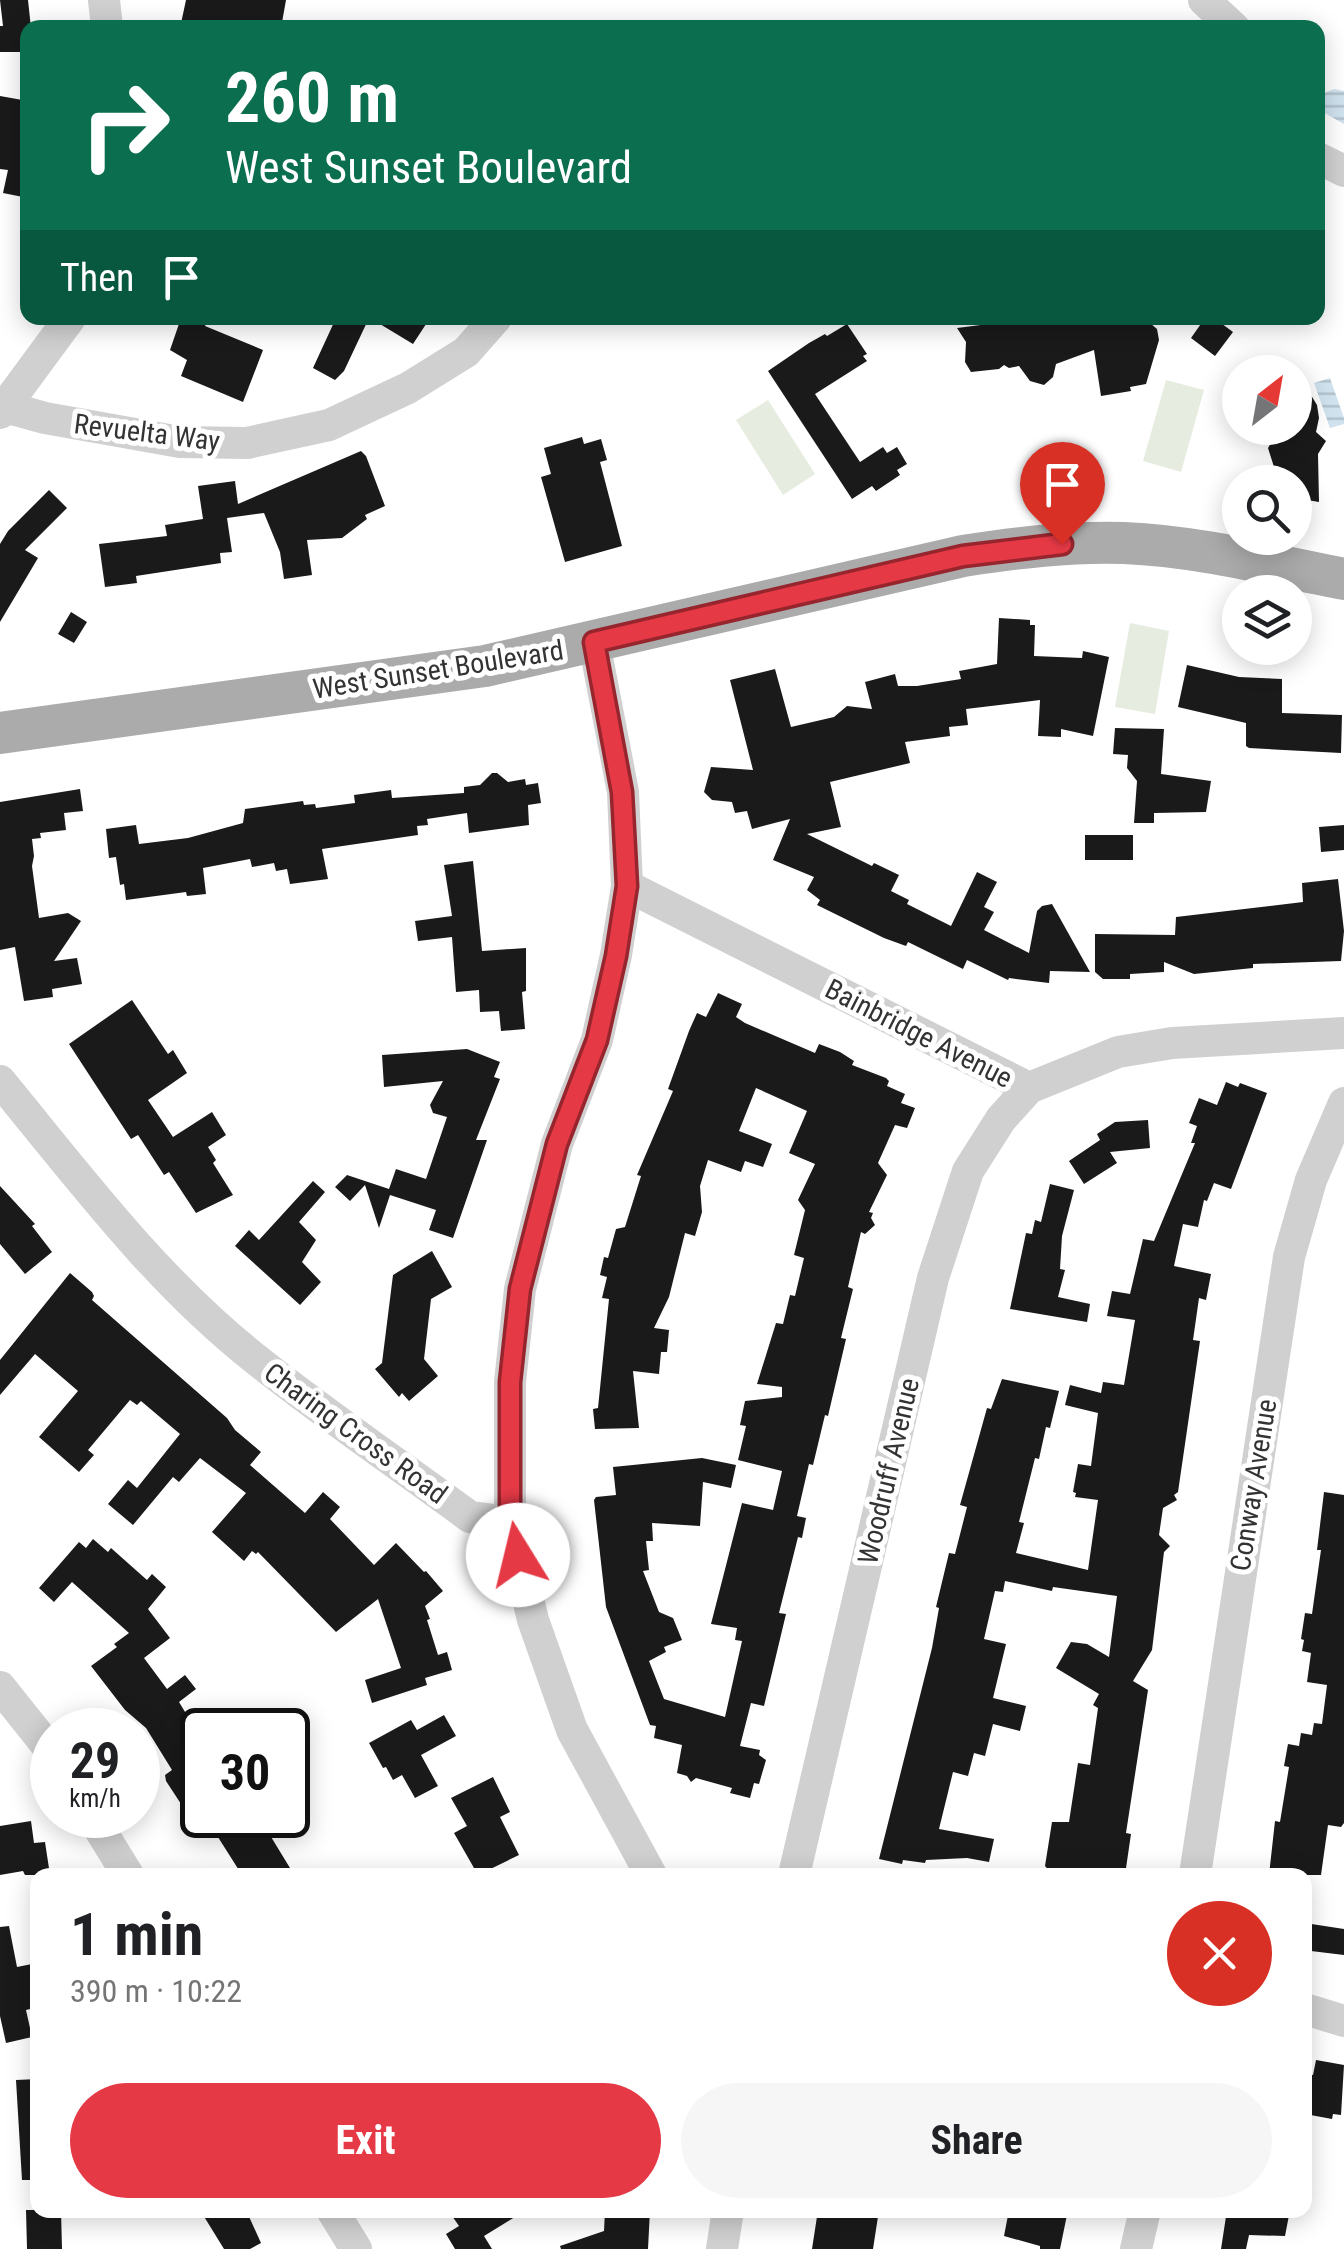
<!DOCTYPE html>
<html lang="en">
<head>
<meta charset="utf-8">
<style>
  body { margin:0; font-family:"Roboto Condensed",sans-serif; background:#f6f6f6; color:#202124; height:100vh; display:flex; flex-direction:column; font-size:38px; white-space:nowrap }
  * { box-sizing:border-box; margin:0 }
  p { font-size:32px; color:#757577 }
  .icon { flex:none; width:55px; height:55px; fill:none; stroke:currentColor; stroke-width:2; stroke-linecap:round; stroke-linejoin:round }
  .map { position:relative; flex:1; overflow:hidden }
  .details { position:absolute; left:30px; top:1868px; width:1282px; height:350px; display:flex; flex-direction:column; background:#fff; border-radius:20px; box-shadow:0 5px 25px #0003 }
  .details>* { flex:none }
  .guide { position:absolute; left:20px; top:20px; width:1305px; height:305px; border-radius:20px; box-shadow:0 5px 25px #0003; background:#0b6e4f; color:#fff; overflow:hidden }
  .needle { width:65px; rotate:31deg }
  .buttons { position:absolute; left:1222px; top:355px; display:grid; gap:20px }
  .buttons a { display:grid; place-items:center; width:90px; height:90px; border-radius:50%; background:#fff; box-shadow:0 5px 25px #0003; font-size:50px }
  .speed { position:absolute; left:30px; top:1708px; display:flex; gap:20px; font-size:50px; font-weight:700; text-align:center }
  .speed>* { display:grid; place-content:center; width:130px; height:130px; border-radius:50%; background:#fff; box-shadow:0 5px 25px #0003; line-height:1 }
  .speed small { font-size:25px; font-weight:400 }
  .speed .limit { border:5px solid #111; border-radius:15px; background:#fff; color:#111 }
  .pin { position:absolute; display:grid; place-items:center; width:85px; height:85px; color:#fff; margin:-102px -42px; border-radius:50% 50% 50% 0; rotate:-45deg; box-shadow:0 0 10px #0007 }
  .pin .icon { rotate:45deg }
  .me { position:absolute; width:110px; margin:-55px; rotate:351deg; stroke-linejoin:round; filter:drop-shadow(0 0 8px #0008) }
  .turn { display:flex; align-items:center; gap:35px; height:210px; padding:0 40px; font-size:45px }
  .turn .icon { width:130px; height:130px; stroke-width:2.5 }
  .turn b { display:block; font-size:70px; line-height:85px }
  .then { display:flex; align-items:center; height:95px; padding:0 40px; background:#0003; gap:20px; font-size:38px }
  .round { display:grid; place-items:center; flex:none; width:105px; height:105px; border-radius:52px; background:#f6f6f6 }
  .overview { display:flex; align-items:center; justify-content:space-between; height:170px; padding:0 40px }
  h1 { font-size:60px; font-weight:700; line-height:75px }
  .primary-button { display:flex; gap:20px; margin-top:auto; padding:20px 40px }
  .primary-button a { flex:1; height:115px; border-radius:60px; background:#e63946; color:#fff; font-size:40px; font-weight:700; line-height:115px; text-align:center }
  .primary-button a+a { background:#f6f6f6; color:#202124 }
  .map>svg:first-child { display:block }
</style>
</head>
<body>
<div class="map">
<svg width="1344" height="2249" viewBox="0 0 1344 2249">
  <defs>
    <pattern id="water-rules" width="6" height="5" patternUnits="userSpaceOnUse" patternTransform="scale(2.5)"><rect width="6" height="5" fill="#cfe2ee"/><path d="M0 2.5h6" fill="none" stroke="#b2c2cd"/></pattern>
  </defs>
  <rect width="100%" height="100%" fill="#fff"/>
  <!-- garden -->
  <path fill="#e6ecdf" d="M1166 380 1204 390 1181 472 1143 461Z
    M768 400 815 474 783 495 736 420Z
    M1130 623 1169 631 1155 714 1115 707Z"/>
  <!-- water -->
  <path fill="url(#water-rules)" d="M1334 89 1344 91V124L1321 111 1318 100 1322 94Z
    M1330 378 1344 418V424L1330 428 1314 383Z"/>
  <!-- building -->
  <path fill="#1a1a1a" d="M0 0H28L31 28H28V52H0V26H3Z
    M186 0H286L281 28H180Z
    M0 96 28 101V198L3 193 8 170 0 169Z
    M181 318H208L205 326 263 350 243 402 181 376 187 360 170 350Z
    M336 318H369L344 371 335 380 313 368Z
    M370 318H430L413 344Z
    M1019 318H1144L1157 329 1159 340 1146 384 1130 387 1131 391 1101 396 1094 350 1056 364 1053 377 1044 385 1030 381 1019 366 1009 368 1004 365 999 369 971 372 965 362 966 342 957 328 1019 320Z
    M1205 318H1214L1233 332 1215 356 1191 338Z
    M847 324 867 354 863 356 867 361 815 394 860 462 883 447 887 453 897 447 907 464 897 470 900 475 876 491 872 486 852 499 768 371 809 343 825 334 827 336Z
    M1295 369 1317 405 1319 418 1316 432 1326 441 1318 454 1319 502 1295 498V482H1238L1237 479 1274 467 1268 448 1280 428H1295Z
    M582 437 584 444 601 439 607 460 600 462 622 546 565 562 541 477 551 474 544 448Z
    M361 451 366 456 385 506 365 515 367 519 342 538 307 540 312 575 284 579 280 552 264 513 227 518 232 552 220 553 221 563 136 576 137 583 105 587 99 544 167 536 165 525 203 519 198 486 235 481 238 504Z
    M49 490 67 508 25 550 38 558 0 622V544L8 531Z
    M71 612 87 622 74 643 58 634Z
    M999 618 1030 620V625H1035L1034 656 1082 658 1083 651 1109 657 1093 736 1061 729V737L1038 736 1040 700 966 709 968 725 949 727 950 736 905 742 910 763 830 782 841 827 807 834 872 866 874 863 899 875 891 891 909 900 907 904 951 926 977 872 997 882 984 907 994 912 984 930 1029 953 1037 911 1042 906 1052 904 1090 972 1050 971 1049 983 1009 978 1008 980 967 960 963 969 908 942 906 946 884 938 817 905 820 900 807 890 814 877 773 860 790 819 752 829 747 811 735 813 732 802 712 800 704 792 711 767 753 770 730 680 775 669 791 727 834 717 847 706 872 709 865 682 895 674 898 686H917L961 679 959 671 997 664Z
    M1187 665 1239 677 1282 679V713L1342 715 1341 753 1249 748 1246 746V723L1178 707Z
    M1115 728 1164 729 1161 774 1211 781 1206 812 1154 813V823H1134L1137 781 1127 768 1128 755 1113 754Z
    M492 773H497L508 782 525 779 526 785 538 783 541 803 528 805 529 825 469 833 467 813 427 819 428 825 417 826 418 835 322 849 328 879 290 884 287 869 276 871 274 863 252 867 250 859 203 868 206 894 187 896 186 892 126 900 124 884 120 885 116 857 109 858 106 829 136 825 139 844 188 838 243 823 245 809 303 801 304 805 315 804 316 808 355 803 354 795 391 790 392 798 464 793V787L480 785Z
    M80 789 83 811 64 813 66 830 40 833 41 838 32 839 34 856 32 866 39 918 68 913 81 921 54 961 77 958 82 984 52 989 53 997 24 1001 15 947 0 950V802Z
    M1344 825V850L1321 852 1319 827Z
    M1085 835H1133V860H1085Z
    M473 861 482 951 526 948V991L522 992 525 1029 501 1031 499 1011 480 1012 479 990 456 992 452 937 418 941 415 921 452 916 444 865Z
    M1338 879 1344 931 1341 961 1253 964V968L1194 974 1164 962V972L1130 974V979H1103L1095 972V934L1175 935 1176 917 1303 902 1302 883Z
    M718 993 742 1004 736 1017 745 1023 815 1053 819 1044 840 1052 854 1061 852 1065 886 1078 889 1081 887 1086 905 1094 901 1103 915 1108 907 1128 895 1125 878 1163 887 1175 869 1212 873 1213 871 1218 875 1225 865 1234 861 1232 848 1287 853 1289 841 1338 846 1339 828 1416 825 1415 813 1465 809 1464 797 1516 806 1518 802 1538 798 1537 779 1613 786 1614 764 1706 751 1703 740 1746 760 1750 759 1755 766 1760 759 1784 754 1783 750 1798 730 1793 732 1788 696 1778 691 1782 687 1776 677 1773 682 1745 654 1738 656 1726 650 1725 606 1607 594 1500 596 1497 616 1495 613 1467 702 1458 736 1465 731 1488 703 1482 700 1526 652 1523 653 1541H646L649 1570 643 1571 659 1612 673 1618 682 1640 664 1647 666 1652 649 1661 664 1699 725 1717 742 1641 735 1640 737 1628 711 1624 742 1503 773 1510 782 1471 738 1460 746 1426 740 1425 745 1401 782 1397V1387L757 1384 776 1323 783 1324 790 1295 795 1296 804 1258 794 1255 805 1210 798 1200 815 1164 789 1153 807 1111 756 1088 739 1131 772 1144 763 1167 745 1161 741 1172 708 1160 700 1186 702 1212 695 1236 685 1233 669 1297 654 1328 669 1330 667 1352H661L659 1374 633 1371 639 1428 595 1429 593 1409 598 1408 609 1299 602 1298 607 1277 600 1275 604 1257 608 1258 616 1229 625 1227 641 1176 637 1175 673 1091 668 1089 689 1031 697 1013 706 1017Z
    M132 1000 168 1054 173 1050 187 1073 148 1100 173 1137 212 1112 226 1135 208 1147 216 1160 213 1163 233 1195 196 1213 169 1172 164 1175 138 1135 131 1139 69 1044Z
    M467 1049 500 1062 494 1077 500 1079 476 1140H487L453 1238 429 1230 436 1210 390 1195 379 1228 365 1185 350 1201 335 1187 347 1175 389 1189 396 1169 426 1179 447 1117 433 1113 430 1105 443 1081 384 1087 382 1055Z
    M1226 1082 1238 1087 1240 1083 1267 1093 1231 1189 1214 1183 1207 1201 1204 1200 1198 1227 1183 1224 1174 1266 1211 1274 1206 1300 1199 1298 1193 1340 1200 1341 1178 1492 1174 1495 1177 1500 1163 1508 1159 1535 1170 1546 1164 1552 1152 1650 1133 1681 1148 1690 1126 1833 1131 1834 1125 1875H1053L1045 1866 1052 1822H1069L1078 1763 1090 1765 1098 1708 1093 1705 1099 1694 1056 1668 1071 1642 1087 1644 1109 1657 1117 1596 1053 1587 1052 1591 1005 1581 1003 1592 995 1591 984 1639 1006 1644 993 1698 1026 1706 1020 1731 993 1724 985 1756 974 1753 968 1776 953 1772 939 1829 994 1839 989 1862 967 1858 926 1860 925 1863 903 1860 902 1864 879 1859 932 1648 939 1608 936 1607 949 1553 955 1554 967 1507 960 1505 987 1408 991 1409 1002 1379 1059 1391 1050 1428 1046 1427 1039 1459 1035 1458 1019 1522 1024 1523 1016 1553 1088 1570 1098 1500 1075 1497 1076 1493 1073 1492 1078 1464 1091 1466 1098 1413 1065 1405 1070 1385 1101 1393 1103 1382 1124 1385 1135 1320 1107 1316 1112 1291 1130 1294 1143 1239 1154 1241 1195 1143H1191L1197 1126 1189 1123 1199 1098 1217 1105Z
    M1148 1120 1150 1148 1110 1152 1117 1163 1084 1184 1069 1161 1100 1140 1097 1134 1115 1122Z
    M313 1181 325 1192 299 1222 316 1240 302 1262 321 1282 300 1305 235 1246 249 1230 259 1240Z
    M1050 1184 1074 1190 1062 1236 1060 1269 1065 1270 1058 1297 1090 1304 1087 1322 1010 1309 1026 1233 1032 1234 1035 1220 1041 1222Z
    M0 1186 35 1224 32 1226 52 1252 25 1274 0 1244Z
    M432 1251 452 1287 431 1299 424 1359 438 1376 409 1401 402 1393 399 1397 375 1369 382 1363 393 1275Z
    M70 1273 92 1292 94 1296 92 1300 227 1418 235 1430 261 1452 250 1465 305 1513 323 1492 340 1507 330 1519 374 1565 396 1543 424 1572 426 1571 443 1591 425 1606 430 1619 427 1620 438 1655 447 1652 452 1670 425 1678 427 1685 372 1703 365 1680 401 1668 378 1599 336 1632 258 1552 256 1554 252 1551 244 1561 212 1532 246 1493 200 1458 179 1482 173 1477 133 1525 108 1504 128 1480 137 1488 180 1434 141 1401 137 1405 130 1400 88 1450 94 1455 79 1472 39 1437 78 1391 35 1354 0 1395V1360Z
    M1324 1492 1344 1495V1823L1341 1827 1328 1825 1321 1875H1269L1275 1821 1280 1822 1289 1767 1284 1766 1288 1744 1299 1746 1301 1733 1312 1735 1314 1723 1322 1724 1327 1685 1307 1682 1311 1653 1302 1651 1304 1640 1301 1639 1305 1613 1312 1614 1321 1550H1317Z
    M93 1539 108 1552 111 1548 147 1580 152 1574 166 1587 148 1609 170 1638 144 1658 167 1689 185 1675 196 1689 179 1702 202 1740V1836L166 1781 165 1775 172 1770 146 1728 125 1710 91 1666 117 1647 114 1644 129 1633 72 1582 54 1602 39 1588 79 1542 86 1548Z
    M444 1715 456 1736 421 1755 438 1786 415 1798 402 1775 393 1780 386 1767 383 1768 369 1743 411 1720 417 1730Z
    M493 1777 510 1812 500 1817 519 1855 478 1875 454 1833 467 1826 451 1798Z
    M204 1815H285L265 1827 290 1868 279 1875H242Z
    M31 1821 34 1843 45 1842 50 1875H25L23 1871 0 1875V1826Z
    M1305 1923 1344 1929V1955L1311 1951V1946L1305 1945Z
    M9 1926 17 1967 32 1964 38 2007 26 2010 32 2037 6 2043 0 2016V1927Z
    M1316 2060 1344 2065 1341 2115 1333 2114 1332 2119 1305 2114V2074L1313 2075Z
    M38 2079V2180H22L16 2080Z
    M26 2210H61L62 2249H27Z
    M200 2210H246L261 2243 250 2249H224Z
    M448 2210H526L484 2236 492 2249H455L446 2234 459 2226Z
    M605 2210H650L648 2249H561L560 2246 604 2231Z
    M818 2210H879L873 2249H812Z
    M1009 2210H1068L1060 2249H1040V2246L1004 2236Z
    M1227 2210H1290L1285 2236 1249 2235 1246 2249H1221Z"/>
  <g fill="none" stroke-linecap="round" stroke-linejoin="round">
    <!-- minor -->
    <path stroke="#d0d0d0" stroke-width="32" d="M104 0 107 28
      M1204 0 1234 28
      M1318 158 1344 171
      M5 407 45 418 180 442 247 443 329 425 408 388 466 352 496 318
      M0 413 70 318
      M627 886 1029 1088 1118 1052 1172 1043 1344 1033
      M0 1081C79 1177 155 1279 253 1357 323 1413 398 1464 470 1517L510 1522 533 1620 572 1730 651 1875
      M510 1522V1382L520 1289 557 1144 597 1040 616 955 627 886 623 792 594 642
      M0 1687 52 1752
      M91 1815 128 1875
      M794 1875 933 1278 968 1171 1001 1119 1029 1088
      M1195 1875 1289 1257 1311 1180 1344 1103
      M1305 2009 1344 2021
      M332 2210 356 2249
      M722 2249 728 2210
      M1136 2249 1145 2210"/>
    <!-- major -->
    <path stroke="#ababab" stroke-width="42" d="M0 733 485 666 963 556C1016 548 1070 541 1124 543 1198 546 1272 565 1344 579"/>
  </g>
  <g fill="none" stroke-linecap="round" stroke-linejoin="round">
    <!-- route casing -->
    <g stroke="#96252e" stroke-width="25">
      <path id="route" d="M518 1555 510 1522V1382L520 1289 557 1144 597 1040 616 956 627 886 622 792 594 642 963 556 1062 544"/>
    </g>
    <!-- route -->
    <use href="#route" stroke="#e63946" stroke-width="18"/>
  </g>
  <g text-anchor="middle" stroke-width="10" stroke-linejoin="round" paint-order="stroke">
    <!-- street labels -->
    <g font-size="28" fill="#333" stroke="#fff">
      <text transform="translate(147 432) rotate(7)" y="10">Revuelta Way</text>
      <text transform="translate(438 669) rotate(-9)" y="10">West Sunset Boulevard</text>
      <text transform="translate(919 1033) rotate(27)" y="10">Bainbridge Avenue</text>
      <text transform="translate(356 1433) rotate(36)" y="10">Charing Cross Road</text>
      <text transform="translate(888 1471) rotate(-77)" y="10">Woodruff Avenue</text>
      <text transform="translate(1253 1485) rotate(-81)" y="10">Conway Avenue</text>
    </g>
  </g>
</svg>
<div class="buttons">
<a><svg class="needle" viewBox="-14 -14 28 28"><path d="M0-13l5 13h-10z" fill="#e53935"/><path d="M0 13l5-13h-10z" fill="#757577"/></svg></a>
<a><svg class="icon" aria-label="search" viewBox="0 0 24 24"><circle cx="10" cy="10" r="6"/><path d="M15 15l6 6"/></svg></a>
<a><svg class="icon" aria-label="layers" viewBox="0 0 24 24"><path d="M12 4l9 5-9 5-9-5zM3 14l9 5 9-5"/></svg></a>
</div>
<div class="speed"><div>29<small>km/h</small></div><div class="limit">30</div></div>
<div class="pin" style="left:1062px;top:544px;background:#d93025"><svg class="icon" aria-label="arrive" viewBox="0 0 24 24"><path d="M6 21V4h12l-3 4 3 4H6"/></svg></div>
<svg class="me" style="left:518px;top:1555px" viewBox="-20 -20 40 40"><circle r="19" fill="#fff"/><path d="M0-13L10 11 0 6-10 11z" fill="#e63946"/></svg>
<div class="guide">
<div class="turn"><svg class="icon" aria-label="right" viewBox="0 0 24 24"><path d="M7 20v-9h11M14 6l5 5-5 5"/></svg><div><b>260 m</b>West Sunset Boulevard</div></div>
<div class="then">Then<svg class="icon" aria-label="arrive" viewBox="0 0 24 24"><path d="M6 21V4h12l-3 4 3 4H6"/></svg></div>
</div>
<section class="details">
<div class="overview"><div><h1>1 min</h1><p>390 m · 10:22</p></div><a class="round" style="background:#d93025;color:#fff"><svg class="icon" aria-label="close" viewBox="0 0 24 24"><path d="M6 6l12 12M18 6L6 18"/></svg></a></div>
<div class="primary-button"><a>Exit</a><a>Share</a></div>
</section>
</div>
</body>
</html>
